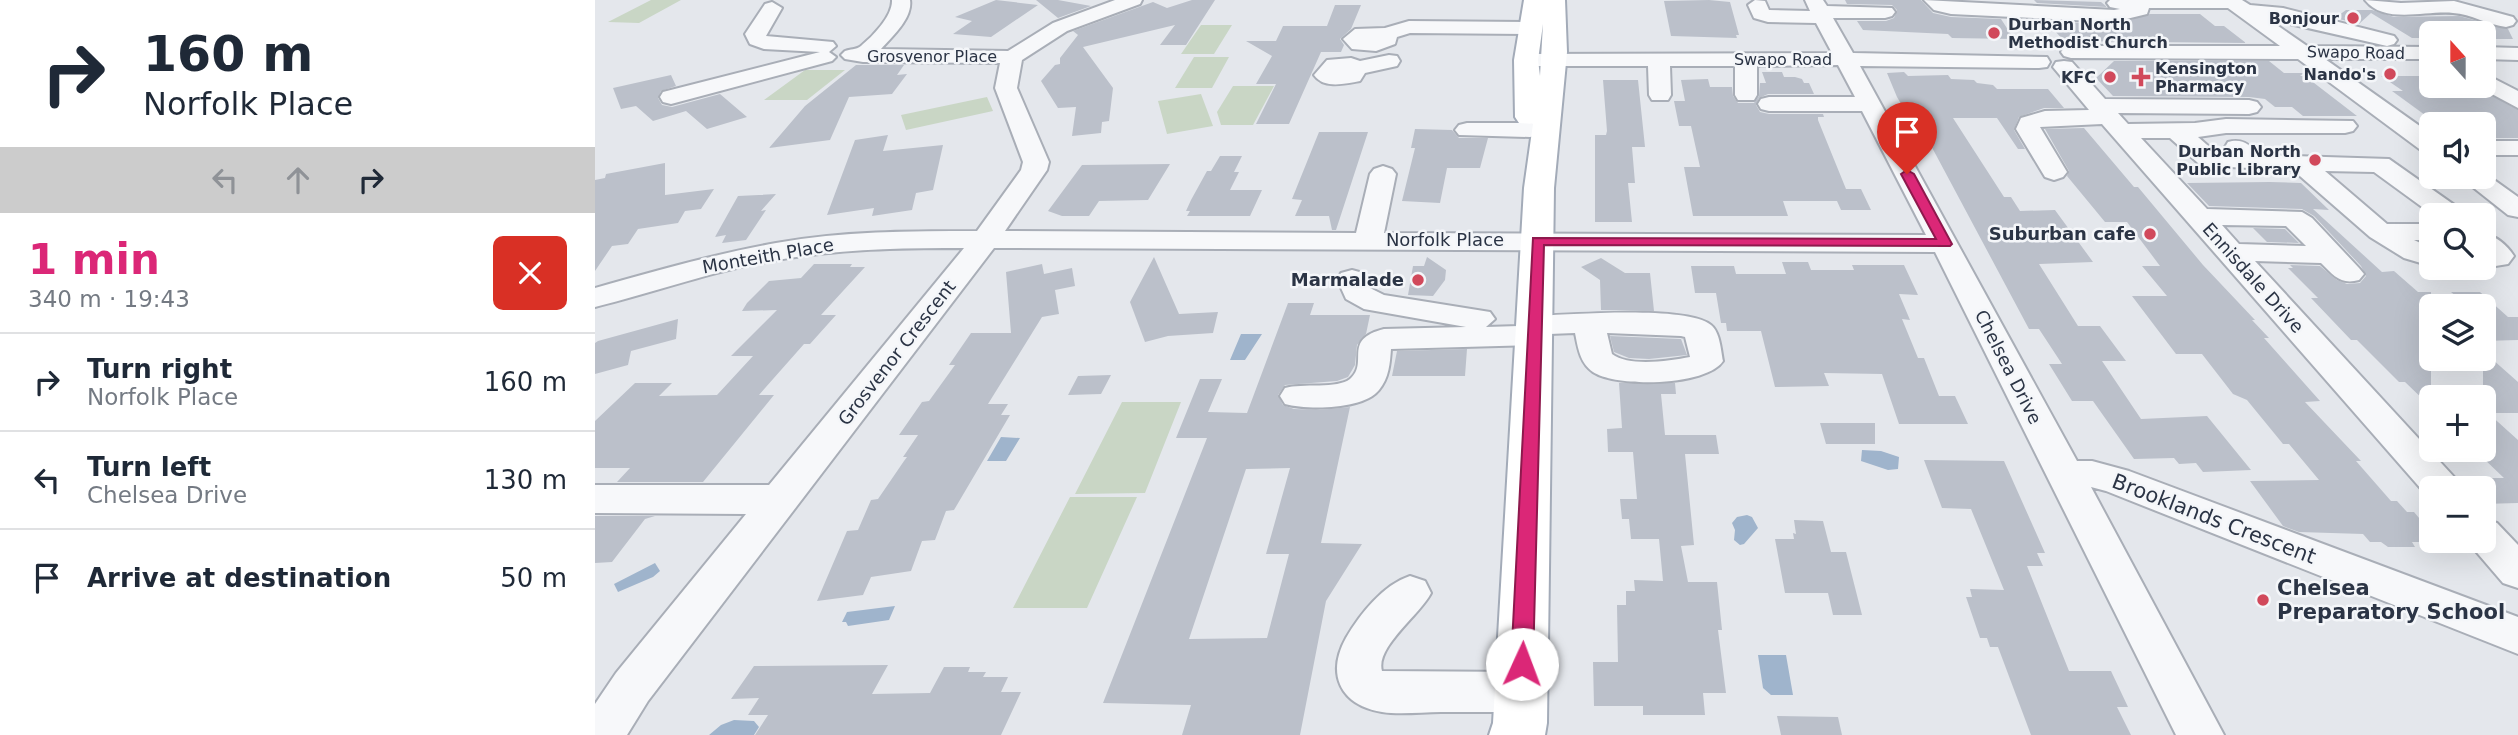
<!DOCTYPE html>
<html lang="en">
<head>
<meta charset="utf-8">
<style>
  body { margin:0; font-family:"DejaVu Sans",sans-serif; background:#f6f6f7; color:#1f2937; height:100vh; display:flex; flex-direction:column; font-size:26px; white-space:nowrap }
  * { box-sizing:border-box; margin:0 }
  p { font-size:23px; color:#747a83 }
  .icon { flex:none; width:38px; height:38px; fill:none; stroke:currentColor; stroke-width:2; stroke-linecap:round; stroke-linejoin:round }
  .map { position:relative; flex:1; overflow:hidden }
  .panel { display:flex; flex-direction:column; background:#fff; width:595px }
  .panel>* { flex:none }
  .top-card { background:#fff; color:#1f2937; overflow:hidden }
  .needle { width:46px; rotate:339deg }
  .controls { position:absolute; left:1824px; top:21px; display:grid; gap:14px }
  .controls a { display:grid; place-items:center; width:77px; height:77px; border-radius:10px; background:#fff; box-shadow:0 7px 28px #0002; font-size:35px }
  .pin { position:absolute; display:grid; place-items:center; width:60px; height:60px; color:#fff; margin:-72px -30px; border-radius:50% 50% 50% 0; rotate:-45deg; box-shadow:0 0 7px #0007 }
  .pin .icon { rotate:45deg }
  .me { position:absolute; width:77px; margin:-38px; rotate:2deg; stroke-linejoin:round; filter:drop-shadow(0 0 5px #0008) }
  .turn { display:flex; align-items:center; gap:24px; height:147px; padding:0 28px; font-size:32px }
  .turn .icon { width:91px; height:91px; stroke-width:2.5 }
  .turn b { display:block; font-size:49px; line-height:60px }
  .lanes { display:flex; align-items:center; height:66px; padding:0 28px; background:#0003; justify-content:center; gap:35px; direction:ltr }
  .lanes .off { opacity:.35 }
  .round { display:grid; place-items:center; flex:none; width:74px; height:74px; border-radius:10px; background:#f6f6f7 }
  .overview { display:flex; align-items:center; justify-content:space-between; height:119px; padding:0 28px }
  h1 { font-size:42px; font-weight:600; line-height:52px; color:#db2777 }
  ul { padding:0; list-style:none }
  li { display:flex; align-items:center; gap:21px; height:98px; padding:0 28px; border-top:2px solid #e0e1e3 }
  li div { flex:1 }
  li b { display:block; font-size:26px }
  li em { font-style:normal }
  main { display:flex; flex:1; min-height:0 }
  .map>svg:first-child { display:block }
</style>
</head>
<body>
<main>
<section class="panel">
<div class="top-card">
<div class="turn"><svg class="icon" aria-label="right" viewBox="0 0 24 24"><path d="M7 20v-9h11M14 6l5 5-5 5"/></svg><div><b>160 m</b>Norfolk Place</div></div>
<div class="lanes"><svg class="icon off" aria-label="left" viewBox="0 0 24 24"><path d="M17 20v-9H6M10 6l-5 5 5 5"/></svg><svg class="icon off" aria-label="ahead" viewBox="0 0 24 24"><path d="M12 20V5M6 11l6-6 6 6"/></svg><svg class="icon" aria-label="right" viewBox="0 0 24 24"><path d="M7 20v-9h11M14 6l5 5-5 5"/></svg></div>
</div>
<div class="overview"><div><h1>1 min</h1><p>340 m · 19:43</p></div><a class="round" style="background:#d93025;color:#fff"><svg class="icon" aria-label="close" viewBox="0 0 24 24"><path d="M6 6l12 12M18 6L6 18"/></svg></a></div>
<ul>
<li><svg class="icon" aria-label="right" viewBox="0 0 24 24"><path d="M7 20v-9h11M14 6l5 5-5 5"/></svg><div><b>Turn right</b><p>Norfolk Place</p></div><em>160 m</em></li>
<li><svg class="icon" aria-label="left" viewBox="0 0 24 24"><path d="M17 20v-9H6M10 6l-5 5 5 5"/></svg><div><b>Turn left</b><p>Chelsea Drive</p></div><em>130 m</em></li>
<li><svg class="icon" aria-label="arrive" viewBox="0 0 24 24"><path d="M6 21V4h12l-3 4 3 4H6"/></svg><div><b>Arrive at destination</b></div><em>50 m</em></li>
</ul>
</section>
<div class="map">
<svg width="1923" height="735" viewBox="0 0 1923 735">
  <rect width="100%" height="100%" fill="#e4e7ec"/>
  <!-- green -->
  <path fill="#c9d6c5" d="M56 0H86L44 23 13 22Z
    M606 25H637L619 54H586Z
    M599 57H634L617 88H580Z
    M210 70H250L212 100H169Z
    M638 86H679L658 125H626L622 112Z
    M606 94 618 126 572 134 563 101Z
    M392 97 398 111 311 130 306 115Z
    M527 402H586L550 493 480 494Z
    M475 497H542L492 608H418Z"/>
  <!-- water -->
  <path fill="#9fb4cc" d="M646 334H667L650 360H635Z
    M406 437 425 438 411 461H392Z
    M1267 450 1286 451 1304 457 1303 469 1293 470 1266 461Z
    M1152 515 1157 517 1163 528 1149 544 1145 545 1139 540 1140 530 1137 523 1142 517Z
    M60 563 65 571 58 577 23 592 19 584Z
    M300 606 294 620 253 626 251 622H247L252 612Z
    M1163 655H1191L1198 695H1176L1168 688Z
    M139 720 159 721 164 727 159 735H114L126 725Z"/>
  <!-- building -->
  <path fill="#bbc0ca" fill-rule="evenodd" d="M401 0 443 5 396 37 358 34 377 21 360 17Z
    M441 0H463L496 6 463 18Z
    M597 0H620L591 45H565L580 25 488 47 518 88 514 121 507 122 506 133 477 136 481 107 463 108 446 81 460 65 465 64V58L483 35 478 31 558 2 572 8Z
    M1114 0 1135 2 1144 35H1141L1142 38 1076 36 1069 1Z
    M1250 0H1326L1338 13 1356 17 1406 19 1419 39 1357 38 1353 34 1268 30 1262 21H1291L1299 18 1302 10 1297 5 1252 4Z
    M1439 0 1506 2 1512 7 1442 3Z
    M740 5H766L756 29 745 39 749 45 746 52H726L694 124H661L681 84H661L677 56 651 41H681L688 26H732Z
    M1751 10H1777L1799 17 1864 16 1913 29 1918 39H1888V33H1836V38H1817L1776 13 1764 24 1740 18Z
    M1555 14H1605L1620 26H1629L1651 43 1469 41 1451 21 1519 25Z
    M1519 61H1674L1689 73H1709L1705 76H1710L1762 116H1708L1697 107H1680L1670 99 1654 97 1518 96 1501 78Z
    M261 65H309L302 75 312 74 297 94 254 97 235 140 174 148 210 106Z
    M1167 72H1187L1189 77H1200L1207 79 1209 83H1214L1219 94H1173L1164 98 1161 105 1165 112 1174 114H1228L1229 117H1223V120L1251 189H1266L1276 210H1246L1242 201H1188L1193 216H1098L1089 167H1105L1096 126H1084L1079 101H1090L1086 80 1113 79 1115 87H1137L1138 96 1143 103H1159L1164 96 1165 83H1171Z
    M1309 72 1313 76 1353 75 1356 79 1379 80 1382 83 1398 85 1402 89H1453L1469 108H1449L1424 117 1419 130 1430 149H1423L1402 118H1358L1409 197H1416L1425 211 1460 210 1498 262 1444 264 1483 326H1505L1531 361H1507L1546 419 1612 416 1656 470 1608 472 1601 463 1584 464 1579 458 1539 459 1498 401H1477L1454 364H1467L1444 329H1434L1333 140 1325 129H1321L1302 97 1292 73Z
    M76 75 81 86 66 91 63 98 67 105 77 107 125 94 152 117 112 129 91 111 58 121 41 106 26 109 18 88Z
    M1786 76H1836V86H1880L1923 110V138H1888V124H1860L1846 115H1830L1797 91H1808Z
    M1008 80H1043L1050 147H1037L1040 183H1033L1037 222H1000V135H1011L1012 131Z
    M1489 128 1539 187H1543L1608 265 1660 320H1657L1674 338H1669L1725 401 1710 402 1766 461H1761L1796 501H1802L1812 512H1819L1835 531H1825L1834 542H1817L1820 547H1793L1786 542H1775L1768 534 1704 532 1688 526 1655 481 1724 480 1694 444H1688L1652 400 1638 394 1607 354H1581L1537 296H1572L1547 266H1565L1532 222H1510L1472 176 1474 171 1450 129Z
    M820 129 857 130 864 138H893L885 168H852L845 203 807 201 820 148H816Z
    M724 132H773L741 230H737L734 216H700L707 200 697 199Z
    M293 135 288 151 348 145 338 190 321 193 317 210 277 216 279 208 232 215 260 140Z
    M625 156H647L639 172H644L635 190H667L655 216H592L595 211H591L596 200 612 171H616Z
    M70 163V195L119 189 106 209 90 211 83 223 43 229 33 244 17 246 0 271V180L10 178 11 174Z
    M575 164 553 200 504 201 494 216H467L453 211 487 165Z
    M1675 182 1706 183 1734 210 1718 209 1787 272 1799 271 1823 292H1836V407L1810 382H1804L1762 340H1756L1716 298H1723L1693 268H1698L1695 265 1725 266 1742 280 1752 284 1765 283 1771 276 1766 266 1719 216 1707 209 1614 206 1592 183Z
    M181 194 166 211 171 210 151 240 127 243 131 235 120 237 143 196Z
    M1658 228 1690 229 1704 243 1672 242Z
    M559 257 584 314 623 312 618 333 573 336 550 342 535 302Z
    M832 257 851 270 850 280 838 296 813 295 818 266H829Z
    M1006 258 1030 273H1055L1059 311 1006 310 1005 280 986 267Z
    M1187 262H1213L1216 270H1259L1257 265H1309L1323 295 1304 294 1315 320 1307 319 1323 358H1329L1344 396H1360L1373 424H1304L1287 374 1229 373 1234 386 1180 387 1166 331H1132L1131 323H1126L1121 293H1100L1096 266H1139L1141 274H1191Z
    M219 264H257L255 267H270L226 315H241L215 344H209L164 395H179L108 482H22L35 468H0V421L40 383H77L64 396 122 395 158 356H136L182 310 147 311 152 303 174 281 206 278Z
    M447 264 449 274 477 268 480 286 460 290 464 314 447 317 393 404H413L406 415H415L359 510 351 511 340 540 327 541 316 571 276 577 268 595 222 601 252 531 263 530 276 500 283 499 309 461 312 457H308L323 435H304L327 402 334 401 360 365H354L376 333H416L411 272Z
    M1856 292H1885L1913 317H1923V340L1888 341V306H1873Z
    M693 303H719L715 315H775L771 334 762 345 760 365 753 377 742 381 690 385 683 395 688 405 699 409 725 410 755 407 726 543 767 544 731 601 705 735H587L596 705 508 703 612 438H581L605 379H627L613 412 652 413ZM695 468 671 554H694L672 638 594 639 651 469Z
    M83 319 81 339 36 351 33 365 0 374V343L3 341Z
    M1015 336 1086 339 1092 355 1054 359 1034 358 1019 352Z
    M872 349 870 376H797L802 351Z
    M1888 351 1923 382V413H1893L1923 440V503L1888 504V478H1909L1888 458Z
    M516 375 506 394 473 395 483 376Z
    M1024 383H1080L1081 394H1066L1070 435H1121L1124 454H1090L1099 545 1086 546 1093 582H1122L1127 630H1123L1131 693H1108L1110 715H1048V706H999L998 662H1023L1022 605H1031V591H1040L1039 580 1068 581 1064 539H1036L1034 519H1027L1025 499H1042L1038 452H1013L1012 429 1027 428Z
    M1225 423H1280V444H1231Z
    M1329 460 1409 461 1450 553H1442L1448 566H1432L1474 671H1516L1533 707H1522L1536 735H1436L1403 647H1395L1392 638H1385L1371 597H1377L1375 589 1409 590 1376 509 1347 508Z
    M0 516H60L50 519 17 562 0 563Z
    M1199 520 1228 521 1236 552H1251L1267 615H1238L1233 593H1190L1180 539H1199L1198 533 1201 534Z
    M293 665 277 694 335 693 349 667H375L373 672H391L388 677H413L406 692H426L406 735H160L173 715H153L164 698 136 699 159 666Z
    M1182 716 1243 717 1247 735H1186Z"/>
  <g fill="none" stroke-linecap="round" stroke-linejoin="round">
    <!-- minor casing -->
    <g stroke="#a9aeb7" stroke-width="4">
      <path id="minor" d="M297 0H315C318 18 297 37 286 49L413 51 458 23 520 0H547L545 4 472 31 427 60 422 88 454 162 452 170 410 231 761 233 775 174 779 169 788 166 797 169 801 174 789 233 1331 235 1267 111H1174L1166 109 1163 104 1166 99 1174 97H1260L1243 65 1162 66V95L1159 100H1143L1140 95V66H1075L1076 95 1073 100H1057L1054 95 1053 66H931L923 65 920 60 923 55 931 54 1237 53 1221 23 1173 22 1159 18 1153 5 1160 0 1170 1 1174 10 1215 11 1210 0H1228L1232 6 1297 8 1300 12 1297 16 1290 18H1238L1258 53 1452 57 1455 62 1452 67 1444 68 1265 66 1482 461H1497L1534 471 1923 617V654L1511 491 1496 487 1629 735H1581L1340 252 399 248 53 701 32 735H0V704L21 673 151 514 0 513V485H174L369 248C306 248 244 249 182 260 120 270 61 292 0 307V288C60 271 120 254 181 243 247 231 315 231 382 231L426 170 428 162 400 88 405 63 268 62 250 59 246 55 250 51C255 49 261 50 266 46 277 37 298 16 297 0Z
        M1329 0 1519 10 1525 9 1515 7 1512 3 1515 0H1647L1655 5 1688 8 1799 36 1802 40 1799 44 1792 46 1673 19 1712 46 1836 47V59H1730L1836 134V153L1827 151 1703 59 1476 58 1469 56 1466 52 1469 48 1476 46H1685L1633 8H1554L1552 14 1519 22 1356 14 1339 10Z
        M1770 0 1806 3 1859 1 1918 17 1921 21 1918 25 1911 27C1893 25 1876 14 1858 13 1832 10 1789 25 1770 0Z
        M177 2 187 8 171 36 238 42 241 46 234 52 241 57 237 61 76 104 68 102 65 97 68 92 225 52 169 49 155 44 150 34 170 4Z
        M814 21 935 22 942 24 945 28 942 32 935 34 815 33 802 37 800 44 781 51 757 49 748 39 760 29 790 28Z
        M1888 47 1923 48V60L1888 59Z
        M794 55 802 56 805 61 802 66 770 73 765 81C749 84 729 89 719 75L732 60 756 58 765 61Z
        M1469 61 1477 62 1510 99 1654 100 1662 102 1666 107 1662 112 1654 114 1523 113 1533 124 1600 123 1631 119 1758 121 1762 126 1758 131 1750 133H1631L1603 137 1619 151 1633 152 1630 147 1633 142C1648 138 1654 145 1665 155L1794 159 1865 209 1868 215H1838L1779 172 1730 171 1792 224H1836V240H1819L1836 248V266L1809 258 1775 237 1698 170 1612 166 1603 163 1575 138H1546L1612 209 1707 212 1717 218 1764 268 1769 274 1764 280C1746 285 1739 276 1726 263L1660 261 1860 478 1866 488H1836V498H1834L1507 124 1445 127 1472 172 1468 177 1459 180 1450 177 1421 129 1426 118 1450 111 1494 110 1458 67 1461 62ZM1627 225 1691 226 1711 246 1644 244Z
        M1888 73 1923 91V108L1882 86H1888Z
        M872 123H935L943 125 947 130 943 135 935 137 864 135 860 130 864 125Z
        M1888 141H1923V155H1888Z
        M1888 172 1923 197V217L1913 215 1865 177H1888Z
        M1888 233C1901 236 1912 245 1919 256L1913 264 1888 268Z
        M757 270 768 273 775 288 789 295 895 312 900 319 891 327 924 326 928 318 939 316C974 315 1091 305 1116 325 1125 332 1126 351 1128 361 1112 386 1022 388 998 372 985 363 983 348 980 333L954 334 950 342 939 345 796 349C795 363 794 378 784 390 768 410 712 410 690 404L685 396 690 388C707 383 743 389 755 379 775 362 746 340 789 329L871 327 769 309 751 299 742 279 746 273ZM1012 333 1086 336 1090 337 1095 357C1074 361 1034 367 1017 354Z
        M1888 519 1902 523 1923 545V588L1908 583 1872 541H1888Z
        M815 576 830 581 836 593C825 615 780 647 787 671L926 672 942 678 949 692 942 706 926 712C899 712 873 712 846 712 827 712 805 715 787 712 745 705 731 674 751 638 765 614 788 585 815 576Z"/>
    </g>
    <!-- major casing -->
    <g stroke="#a3abb8" stroke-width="4">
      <path id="major" d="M929 0H970L972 52 959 188 952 723 950 735H894L898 723 929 188 938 124 924 123 920 117 919 60ZM948 24 945 76 943 60Z"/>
    </g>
    <!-- minor -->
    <use href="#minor" fill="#f7f8fa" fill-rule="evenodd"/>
    <!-- major -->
    <use href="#major" fill="#fff" fill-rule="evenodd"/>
  </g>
  <!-- route -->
  <path fill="#db2777" stroke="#8e194d" stroke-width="2" d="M1312 170 1319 174 1357 244 1355 246 949 245 938 664 934 671 927 674 919 671 916 664 938 238 1341 239 1306 174Z"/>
  <!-- markers -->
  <g fill="#d1495b" stroke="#f4f6f9" stroke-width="2.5">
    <circle cx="1758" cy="18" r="7"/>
    <circle cx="1399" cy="33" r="7"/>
    <circle cx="1795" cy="74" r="7"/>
    <circle cx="1515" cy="77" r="7"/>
    <path d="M1542.5 66.5h7v7h7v7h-7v7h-7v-7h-7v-7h7z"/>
    <circle cx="1720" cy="160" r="7"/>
    <circle cx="1555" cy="234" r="7"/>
    <circle cx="823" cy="280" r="7"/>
    <circle cx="1668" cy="600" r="7"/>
  </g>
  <g text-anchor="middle" stroke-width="5" stroke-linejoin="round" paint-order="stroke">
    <!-- far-poi labels -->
    <g font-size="16" font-weight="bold" fill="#2b3445" stroke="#f4f6f9" text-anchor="end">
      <text x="1744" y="24">Bonjour</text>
      <text x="1413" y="30" text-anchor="start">Durban North<tspan x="1413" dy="18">Methodist Church</tspan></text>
      <text x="1560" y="74" text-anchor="start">Kensington<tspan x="1560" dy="18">Pharmacy</tspan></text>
      <text x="1781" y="80">Nando's</text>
      <text x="1501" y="83">KFC</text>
      <text x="1706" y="157">Durban North<tspan x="1706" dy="18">Public Library</tspan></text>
    </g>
    <!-- far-street labels -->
    <g font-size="16" fill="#2b3445" stroke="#f4f6f9">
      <text transform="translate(1761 52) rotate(1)" y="6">Swapo Road</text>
      <text x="337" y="62">Grosvenor Place</text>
      <text x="1188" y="65">Swapo Road</text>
    </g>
    <!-- poi labels -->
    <g font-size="18" font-weight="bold" fill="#2b3445" stroke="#f4f6f9" text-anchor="end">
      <text x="1541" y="240">Suburban cafe</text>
      <text x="809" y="286">Marmalade</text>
    </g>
    <!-- street labels -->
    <g font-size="18" fill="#2b3445" stroke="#f4f6f9">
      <text x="850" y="246">Norfolk Place</text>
      <text transform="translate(173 256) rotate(-10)" y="6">Monteith Place</text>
      <text transform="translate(1658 278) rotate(48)" y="6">Ennisdale Drive</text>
      <text transform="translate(302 353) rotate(-52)" y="6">Grosvenor Crescent</text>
      <text transform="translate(1413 367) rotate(63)" y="6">Chelsea Drive</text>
    </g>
    <!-- near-street labels -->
    <g font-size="21" fill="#2b3445" stroke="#f4f6f9">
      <text transform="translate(1619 519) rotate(21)" y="7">Brooklands Crescent</text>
    </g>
    <!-- near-poi labels -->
    <g font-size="21" font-weight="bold" fill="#2b3445" stroke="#f4f6f9" text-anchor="start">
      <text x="1682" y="595">Chelsea<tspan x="1682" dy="24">Preparatory School</tspan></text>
    </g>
  </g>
</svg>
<div class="controls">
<a><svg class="needle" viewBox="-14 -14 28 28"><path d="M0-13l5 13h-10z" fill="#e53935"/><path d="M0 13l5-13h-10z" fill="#747a83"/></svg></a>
<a><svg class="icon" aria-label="sound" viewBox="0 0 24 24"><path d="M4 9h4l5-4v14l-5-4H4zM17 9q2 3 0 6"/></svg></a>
<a><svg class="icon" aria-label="search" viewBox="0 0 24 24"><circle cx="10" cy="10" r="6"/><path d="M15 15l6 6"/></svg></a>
<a><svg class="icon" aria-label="layers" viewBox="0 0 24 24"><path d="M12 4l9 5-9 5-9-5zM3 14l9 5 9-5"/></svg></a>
<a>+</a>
<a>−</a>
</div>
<div class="pin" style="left:1312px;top:174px;background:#d93025"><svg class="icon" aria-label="arrive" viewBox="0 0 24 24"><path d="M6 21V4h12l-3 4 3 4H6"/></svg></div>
<svg class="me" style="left:927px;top:664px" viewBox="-20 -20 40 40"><circle r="19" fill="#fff"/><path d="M0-13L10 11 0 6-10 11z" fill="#db2777"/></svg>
</div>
</main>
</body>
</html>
